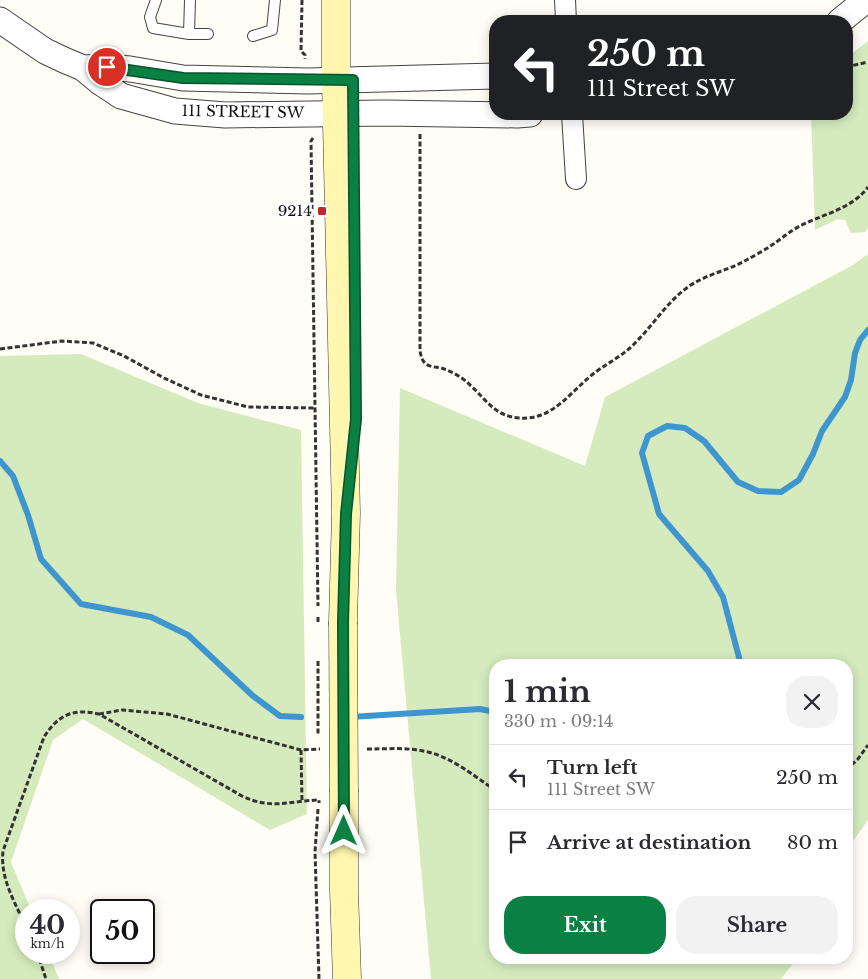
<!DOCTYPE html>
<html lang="en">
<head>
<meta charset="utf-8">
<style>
  body { margin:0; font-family:"Libre Baskerville",serif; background:#f2f2f3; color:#2b2b33; height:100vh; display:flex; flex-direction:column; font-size:19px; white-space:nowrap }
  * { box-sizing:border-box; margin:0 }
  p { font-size:16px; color:#7c7c81 }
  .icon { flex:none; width:28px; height:28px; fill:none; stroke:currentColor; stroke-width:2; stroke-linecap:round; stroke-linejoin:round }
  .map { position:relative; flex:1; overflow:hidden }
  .sheet { position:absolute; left:489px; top:659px; width:364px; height:305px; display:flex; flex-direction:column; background:#fff; border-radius:20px; box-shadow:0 2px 12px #0003 }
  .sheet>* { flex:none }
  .top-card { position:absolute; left:489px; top:15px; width:364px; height:105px; border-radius:20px; box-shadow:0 2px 12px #0003; background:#202124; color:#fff; overflow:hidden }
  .speed { position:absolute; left:15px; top:899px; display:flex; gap:10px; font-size:25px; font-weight:700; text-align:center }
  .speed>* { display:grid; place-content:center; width:65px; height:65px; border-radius:50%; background:#fff; box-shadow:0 2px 12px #0003; line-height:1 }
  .speed small { font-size:12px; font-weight:400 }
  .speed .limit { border:2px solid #111; border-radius:8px; background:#fff; color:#111 }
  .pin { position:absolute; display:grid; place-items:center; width:42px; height:42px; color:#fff; margin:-21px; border:2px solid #fff; border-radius:50%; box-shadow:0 1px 5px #0007 }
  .me { position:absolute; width:55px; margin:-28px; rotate:0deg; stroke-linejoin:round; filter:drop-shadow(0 0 4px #0008) }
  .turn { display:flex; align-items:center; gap:18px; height:105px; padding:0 15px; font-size:22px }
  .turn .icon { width:65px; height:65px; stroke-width:2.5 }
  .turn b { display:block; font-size:35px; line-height:42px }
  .round { display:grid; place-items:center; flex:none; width:52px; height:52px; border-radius:20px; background:#f2f2f3 }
  .summary { display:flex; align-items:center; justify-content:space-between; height:85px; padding:0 15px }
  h1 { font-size:30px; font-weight:800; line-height:38px }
  .action { display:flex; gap:10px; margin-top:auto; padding:10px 15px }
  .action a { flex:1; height:58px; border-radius:20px; background:#0b8043; color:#fff; font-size:20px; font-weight:800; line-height:58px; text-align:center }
  .action a+a { background:#f2f2f3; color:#2b2b33 }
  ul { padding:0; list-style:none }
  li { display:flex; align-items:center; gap:15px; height:65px; padding:0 15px; border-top:1px solid #e1e1e2 }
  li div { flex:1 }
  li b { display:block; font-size:19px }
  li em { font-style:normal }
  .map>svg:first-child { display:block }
</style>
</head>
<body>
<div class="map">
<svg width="868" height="979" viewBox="0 0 868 979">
  <rect width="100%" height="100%" fill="#fffdf5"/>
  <!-- green -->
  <path fill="#d5ebbd" d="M868 41V228L865 232 851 233 845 220 838 219 815 230 811 114H846V58Z
    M868 254V820L853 841 846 884V665H495V958H797L781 979H431L396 590 400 388 585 466 605 397 853 265Z
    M81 354 198 403 301 430 307 814 270 830 83 719 53 740 11 862 31 910H26V952L48 953 59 979H0V356Z"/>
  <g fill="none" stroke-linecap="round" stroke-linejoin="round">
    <!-- stream -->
    <path stroke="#3f96cf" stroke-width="6" d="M0 461 13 476 28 515 41 559 81 604 151 617 188 635 253 696 280 716 301 717
      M741 665 723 597 708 571 659 514 642 453 648 436 667 426 685 428 704 441 738 482 758 491 781 492 799 480 813 454 822 431 845 397 851 380 855 353 860 340 868 330
      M350 717 480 709 495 712"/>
    <!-- service casing -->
    <g stroke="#444" stroke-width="12">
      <path id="service" d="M156 0 150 17 153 28 189 34H208
        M189 34 190 0
        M253 36 272 30 275 0"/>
    </g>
    <!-- minor casing -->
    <g stroke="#444" stroke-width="22">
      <path id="minor" d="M565 0 566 21
        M572 114 576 179"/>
    </g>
    <!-- tertiary casing -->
    <g stroke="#444" stroke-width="27">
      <path id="tertiary" d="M0 20 45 51 64 60 83 68 100 82 121 96 175 111 225 115 385 113 517 115 530 114
        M840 21 866 0
        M83 68 107 67 130 69 183 78 308 81 495 76"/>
    </g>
    <!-- secondary casing -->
    <g stroke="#333" stroke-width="29">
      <path id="secondary" d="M336 0V80L346 513 343 622
        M344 792V890L347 979"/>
    </g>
    <!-- path -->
    <path stroke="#333" stroke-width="3" stroke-dasharray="5 2.5" stroke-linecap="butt" d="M302 0 301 51 305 55V59
      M846 67 868 62
      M420 134V351C421 356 422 361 426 364 430 367 436 367 441 368 451 371 462 377 470 385 486 399 494 416 519 418 554 421 572 389 597 371 611 361 624 355 636 342 654 324 667 302 688 287 705 275 725 271 743 262 752 257 763 251 772 245 781 239 790 231 800 226 823 214 852 209 868 187
      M313 138 311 141 318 606
      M0 349 62 341 93 343 124 356 164 378 201 395 248 407 315 408
      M99 714 122 710 167 714 301 750 320 749
      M367 749C387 749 408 747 428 752 453 758 474 776 495 790
      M301 750 302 801
      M846 770 858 759 868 745
      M318 809 315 852 319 979
      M26 927C15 902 0 879 3 851L44 737C58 715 73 708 99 714L242 796C271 810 289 801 319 800V803
      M37 952 46 979"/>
    <!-- service -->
    <use href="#service" stroke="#fff" stroke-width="10"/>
    <!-- minor -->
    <use href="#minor" stroke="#fff" stroke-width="20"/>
    <!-- tertiary -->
    <use href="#tertiary" stroke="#fff" stroke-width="25"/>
    <!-- secondary -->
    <use href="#secondary" stroke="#fff6b0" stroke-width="28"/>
    <!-- secondary-bridge casing -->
    <g stroke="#333" stroke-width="29" stroke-linecap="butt">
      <path id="secondary-bridge" d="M343 622 344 792"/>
    </g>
    <!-- path-bridge -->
    <path stroke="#333" stroke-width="3" stroke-dasharray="5 2.5" stroke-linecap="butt" d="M318 622V615
      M318 661V735"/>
    <!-- secondary-bridge -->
    <use href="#secondary-bridge" stroke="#fff6b0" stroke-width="28"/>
  </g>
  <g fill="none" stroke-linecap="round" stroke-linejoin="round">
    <!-- route casing -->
    <g stroke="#07532c" stroke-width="12">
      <path id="route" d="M107 67 183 78 353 80 356 419 346 514 343 622 344 831"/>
    </g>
    <!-- route -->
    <use href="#route" stroke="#0b8043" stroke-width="9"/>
  </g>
  <!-- markers -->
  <rect fill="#c4262e" stroke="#fff" stroke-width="2" x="317" y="206" width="10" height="10" rx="2.5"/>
  <g text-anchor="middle" stroke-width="5" stroke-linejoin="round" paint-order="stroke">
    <!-- street labels -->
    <g font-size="15" fill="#111" stroke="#fff">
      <text transform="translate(243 112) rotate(1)" y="5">111 STREET SW</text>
    </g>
    <!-- poi labels -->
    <g font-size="15" fill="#111" stroke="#fff" text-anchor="end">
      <text x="312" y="216">9214</text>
    </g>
  </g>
</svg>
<div class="speed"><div>40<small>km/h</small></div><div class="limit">50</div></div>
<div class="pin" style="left:107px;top:67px;background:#d93025"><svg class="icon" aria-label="arrive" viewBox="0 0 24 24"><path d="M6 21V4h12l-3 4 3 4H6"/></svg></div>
<svg class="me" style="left:344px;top:831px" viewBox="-20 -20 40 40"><path d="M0-17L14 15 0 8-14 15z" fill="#0b8043" stroke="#fff" stroke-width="4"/></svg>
<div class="top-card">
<div class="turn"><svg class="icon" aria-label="left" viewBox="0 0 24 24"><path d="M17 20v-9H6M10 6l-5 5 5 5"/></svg><div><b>250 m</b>111 Street SW</div></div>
</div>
<section class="sheet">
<div class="summary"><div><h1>1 min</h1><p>330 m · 09:14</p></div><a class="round"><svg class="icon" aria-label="close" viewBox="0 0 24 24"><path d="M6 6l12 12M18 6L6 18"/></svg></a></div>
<ul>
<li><svg class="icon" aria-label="left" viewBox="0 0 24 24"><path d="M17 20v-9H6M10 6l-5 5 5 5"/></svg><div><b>Turn left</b><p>111 Street SW</p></div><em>250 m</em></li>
<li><svg class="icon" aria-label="arrive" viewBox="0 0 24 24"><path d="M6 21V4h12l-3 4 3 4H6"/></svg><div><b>Arrive at destination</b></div><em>80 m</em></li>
</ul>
<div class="action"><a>Exit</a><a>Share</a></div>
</section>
</div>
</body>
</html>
